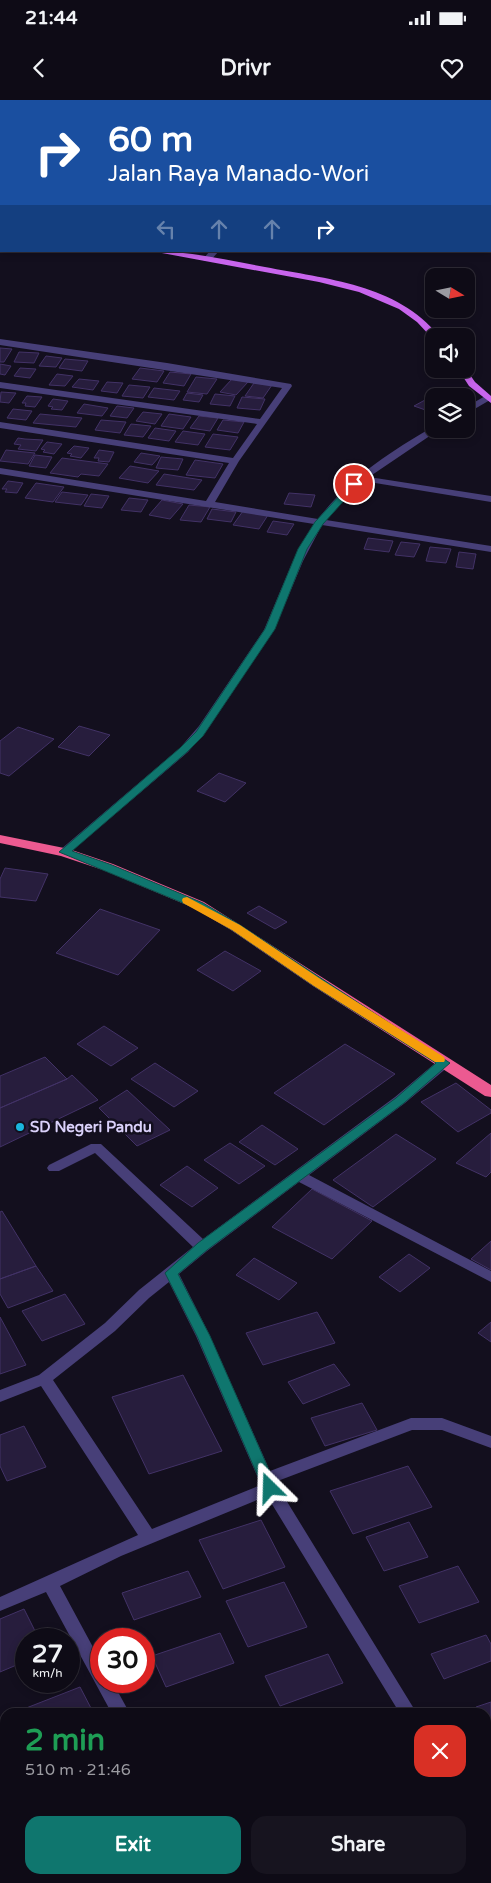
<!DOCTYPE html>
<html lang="en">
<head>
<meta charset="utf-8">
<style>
  body { margin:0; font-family:"Varela Round",sans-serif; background:#17141f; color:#f1f3f6; height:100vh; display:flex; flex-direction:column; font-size:19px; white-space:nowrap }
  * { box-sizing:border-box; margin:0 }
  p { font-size:16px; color:#9b9ba1 }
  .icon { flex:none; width:28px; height:28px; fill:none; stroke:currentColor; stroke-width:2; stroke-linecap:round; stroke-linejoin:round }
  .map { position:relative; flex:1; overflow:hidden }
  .drawer { position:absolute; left:0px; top:1608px; width:491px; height:176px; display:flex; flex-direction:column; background:#0e0b16; border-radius:15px 15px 0 0; box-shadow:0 2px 8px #0003,0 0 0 1px #2e2b35 }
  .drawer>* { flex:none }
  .hud { position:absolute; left:0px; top:0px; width:491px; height:152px; box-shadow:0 2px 8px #0003,0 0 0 1px #2e2b35; background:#1a4fa0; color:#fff; overflow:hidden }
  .needle { width:32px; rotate:100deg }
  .fabs { position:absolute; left:425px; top:168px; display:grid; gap:10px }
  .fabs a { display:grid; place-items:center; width:50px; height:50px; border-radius:10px; background:#0e0b16; box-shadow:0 2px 8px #0003,0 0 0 1px #2e2b35; font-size:25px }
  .speed { position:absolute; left:15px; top:1528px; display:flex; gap:10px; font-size:25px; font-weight:700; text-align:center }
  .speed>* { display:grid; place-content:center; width:65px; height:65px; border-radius:50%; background:#0e0b16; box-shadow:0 2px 8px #0003,0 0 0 1px #2e2b35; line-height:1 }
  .speed small { font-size:12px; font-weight:400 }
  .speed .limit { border:8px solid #d22; background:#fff; color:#111 }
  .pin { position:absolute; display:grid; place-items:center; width:42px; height:42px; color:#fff; margin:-21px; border:2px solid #fff; border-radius:50%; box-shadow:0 1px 5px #0007 }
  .me { position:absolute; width:55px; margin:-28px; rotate:338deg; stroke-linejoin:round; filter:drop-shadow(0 0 4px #0008) }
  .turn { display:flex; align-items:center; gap:18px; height:105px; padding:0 25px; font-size:22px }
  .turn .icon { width:65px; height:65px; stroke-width:2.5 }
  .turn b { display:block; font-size:35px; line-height:42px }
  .lanes { display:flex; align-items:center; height:48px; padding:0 25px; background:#0003; justify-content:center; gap:25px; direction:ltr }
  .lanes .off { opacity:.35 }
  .round { display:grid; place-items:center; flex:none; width:52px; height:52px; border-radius:15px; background:#17141f }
  .head { display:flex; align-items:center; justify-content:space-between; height:85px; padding:0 25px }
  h1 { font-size:30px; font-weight:700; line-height:38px; color:#1e9e55 }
  .primary-button { display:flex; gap:10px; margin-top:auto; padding:10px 25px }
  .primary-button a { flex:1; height:58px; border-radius:15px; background:#0f766e; color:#fff; font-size:20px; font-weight:700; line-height:58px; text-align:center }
  .primary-button a+a { background:#17141f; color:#f1f3f6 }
  .status { display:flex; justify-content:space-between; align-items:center; height:35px; padding:0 25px; background:#0e0b16; direction:ltr }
  .status svg { height:14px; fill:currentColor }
  header { display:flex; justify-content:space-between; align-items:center; height:65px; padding:0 25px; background:#0e0b16; font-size:22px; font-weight:700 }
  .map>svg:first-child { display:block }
</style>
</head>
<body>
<div class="status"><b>21:44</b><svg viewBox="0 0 49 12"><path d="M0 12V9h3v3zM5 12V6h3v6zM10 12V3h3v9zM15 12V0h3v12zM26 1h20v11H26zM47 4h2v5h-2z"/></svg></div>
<header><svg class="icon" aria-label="back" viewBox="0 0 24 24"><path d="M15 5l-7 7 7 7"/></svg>Drivr<svg class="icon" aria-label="heart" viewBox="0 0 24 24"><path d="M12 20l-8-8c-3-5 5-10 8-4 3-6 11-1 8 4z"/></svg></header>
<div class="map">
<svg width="491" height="1783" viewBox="0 0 491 1783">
  <rect width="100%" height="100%" fill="#130f1e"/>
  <!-- building -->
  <path fill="#271d3d" stroke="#423266" d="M0 248 12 249 4 262H0Z
    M19 252 39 253 34 263 14 262Z
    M46 256 62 258 56 267 39 266Z
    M65 259 88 261 82 271 59 268Z
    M0 264 11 266 5 275 0 274Z
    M20 268 36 269 30 278 14 276Z
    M140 268 164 271 157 282 132 279Z
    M170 272 191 274 184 286 163 283Z
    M57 274 73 276 65 286 49 285Z
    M196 277 217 279 207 294 187 292Z
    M79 279 99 281 93 290 72 287Z
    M232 279 248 282 236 295 220 292Z
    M107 282 123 283 117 293 101 291Z
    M254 283 272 285 263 298 245 296Z
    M129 285 150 287 143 298 122 296Z
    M154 288 180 291 174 300 148 297Z
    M1 292 16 293 9 303 0 302Z
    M187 293 203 295 199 302 183 300Z
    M215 294 235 296 230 306 210 304Z
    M436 294 444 296H434V313L414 306Z
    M27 296 42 297 35 307 25 306 26 303H22Z
    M242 297 265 299 260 310 237 308Z
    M53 299 68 301 62 310 51 309 53 307 48 306Z
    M84 304 108 308 102 316 77 313Z
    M117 306 134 308 127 318 110 316Z
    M13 309 32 311 26 320 7 318Z
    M143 312 162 314 155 324 136 321Z
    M40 314 82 318 76 327 33 323Z
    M169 314 191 317 183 329 161 326Z
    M199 316 218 318 210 331 190 328Z
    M101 320 126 322 120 333 95 330Z
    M223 320 244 322 238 333 217 330Z
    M131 324 151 326 143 337 124 335Z
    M466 327 474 329 465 335 451 330 466 329Z
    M155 328 176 331 169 341 148 338Z
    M183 331 205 334 198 345 175 342Z
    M213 334 238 337 230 350 205 347Z
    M18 338 25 339 43 340 36 351 18 349 21 345 14 344Z
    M47 342 62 344 54 354 43 352 45 350 41 349Z
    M74 346 89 348 81 358 70 356 72 354 67 353Z
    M6 350 35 353 28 364 0 361Z
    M99 350 114 352 109 362 98 361 99 358H94Z
    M141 353 160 356 152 365 134 362Z
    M35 355 52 357 46 368 29 366Z
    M161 357 183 359 178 370 156 368Z
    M62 358 108 364 99 376 81 374 78 377 50 373Z
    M195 360 223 364 215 378 186 375Z
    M130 366 159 371 148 383 119 378Z
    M164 374 202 380 194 390 156 385Z
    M8 381 23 383 17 393 5 392 7 389H2Z
    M36 383 64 387 53 402 25 398Z
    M62 392 88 395 81 405 55 402Z
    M289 393 315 395 311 407 284 404Z
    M91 394 109 396 102 408 84 406Z
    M129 398 148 400 141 412 121 410Z
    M162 400 183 404 170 419 149 415Z
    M189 405 210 407 201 422 180 420Z
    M212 409 236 412 231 422 207 419Z
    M243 411 268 415 259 429 233 425Z
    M273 421 294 424 287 435 267 432Z
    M368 438 393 441 389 452 364 449Z
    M401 442 420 444 414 457 395 455Z
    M430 447 451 449 446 463 426 461Z
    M459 452 476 454 473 469 456 467Z
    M79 626 110 635 89 656 58 647Z
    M18 627 54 639 9 676 0 673V641Z
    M219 673 246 683 225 702 197 691Z
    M5 768 48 774 36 801 0 797V779Z
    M259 806 287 822 275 829 247 813Z
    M100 809 160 830 118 875 56 853Z
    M225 851 261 871 233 891 197 870Z
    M104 926 138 948 111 966 77 944Z
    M345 944 395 974 324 1025 274 993Z
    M45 957 67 979 0 1008V976Z
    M155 963 198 991 174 1007 131 979Z
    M72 975 98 1000 0 1047V1008L67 979Z
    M456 983 491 1010V1013L458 1032 421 1002Z
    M127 990 170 1030 137 1046 99 1008Z
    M262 1025 298 1049 275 1065 239 1042Z
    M491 1033V1072L486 1077 456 1063Z
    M396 1034 436 1059 373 1107 333 1080Z
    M230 1043 265 1066 239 1084 204 1060Z
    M187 1066 218 1088 192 1107 160 1085Z
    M312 1089 372 1121 332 1159 272 1127Z
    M2 1111 36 1166 0 1179V1112Z
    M491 1141V1170L471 1159Z
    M409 1154 430 1168 400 1192 379 1177Z
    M254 1158 297 1183 279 1200 236 1175Z
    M36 1166 53 1191 8 1208 0 1194V1179Z
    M65 1194 85 1224 42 1241 22 1211Z
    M317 1212 335 1243 263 1265 246 1233Z
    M0 1217 26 1265 0 1274Z
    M491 1222V1242L478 1233Z
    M334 1264 350 1285 303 1304 288 1282Z
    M183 1275 222 1351 149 1374 112 1297Z
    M362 1303 377 1330 325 1346 311 1318Z
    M24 1326 46 1367 7 1381 0 1366V1335Z
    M408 1366 432 1407 353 1434 330 1391Z
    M261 1420 285 1467 223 1489 199 1440Z
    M409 1422 428 1457 384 1471 366 1437Z
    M458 1466 479 1502 419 1523 399 1486Z
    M188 1471 201 1497 134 1520 122 1493Z
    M284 1482 307 1527 248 1547 226 1501Z
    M24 1509 39 1539H26V1561L0 1572V1519Z
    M220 1533 234 1563 166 1587 152 1556Z
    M486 1535 491 1544V1561L444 1579 431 1554Z
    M328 1554 343 1583 280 1606 265 1576Z
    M80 1587 93 1612H16Z
    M491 1602V1633L486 1624V1612H480L476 1607Z
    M5 1691V1757L0 1759V1693Z
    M28 1779H58L60 1783H18Z
    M82 1779H136L126 1783H84Z
    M271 1779H351L340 1783H273Z
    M383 1779H440L442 1783H382L380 1780Z"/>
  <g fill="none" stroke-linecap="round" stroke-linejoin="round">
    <!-- minor -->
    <path fill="#473f78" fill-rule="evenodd" d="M210 151H219L210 161H204L203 159Z
      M0 239 167 263 291 284 292 286 239 361 215 402 318 419C349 379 389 352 433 327L440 329 369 377 491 396V402L363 381 347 396 326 420 491 446V452L322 425 303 461 274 530 207 630 188 652 68 754H60L58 752 60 750 180 648 199 626 264 530 293 461 314 424 0 374V368L206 401 229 363 0 328V322L233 358 257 324 0 288V282L260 319 282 288 0 245Z
      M487 295 490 296V300L466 314V307Z
      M444 959 450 963 449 966 405 1003 309 1075 491 1171V1182L299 1082 207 1151 179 1174 210 1236 270 1371 411 1318H442L491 1336V1348L442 1330H412L275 1382 416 1612H399L267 1396 121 1456 60 1486 101 1562V1581H112L129 1612H111L46 1492 0 1511V1497L138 1435 41 1286 0 1302V1290L39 1275 105 1223 139 1190 193 1147 95 1053 59 1071H49L47 1068 49 1065 91 1044H101L203 1139 395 997 439 960ZM169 1182 196 1236 261 1385 152 1429 53 1280 115 1231 149 1198Z
      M486 1733 491 1735V1756L486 1754Z
      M200 1779H219L221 1783H202Z"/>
    <!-- major -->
    <path fill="#c865ed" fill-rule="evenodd" d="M0 129H1V133H0Z
      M151 151C189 151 228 160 265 167 326 179 397 184 439 236L432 238 417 222 399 209 359 192 319 182Z
      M458 269H466L475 282 491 296V303L469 286Z"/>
    <!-- highway -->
    <path fill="#ec5a91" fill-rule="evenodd" d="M0 735 69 749 113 764 204 802 491 985V997L485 996 313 886 231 830 194 808 103 770 61 756 0 743Z"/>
  </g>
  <!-- route -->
  <path fill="#0f766e" stroke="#0a4d48" d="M352 382 359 384 323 424 307 449 275 529 203 636 187 652 72 751 112 765 203 803 240 825 450 963 404 1003 207 1150 178 1174 210 1236 277 1388 275 1391 270 1393 265 1391 263 1388 197 1236 165 1173 198 1143 396 998 436 963 314 886 232 830 195 808 59 752 180 648 196 632 265 529 298 449 315 422Z"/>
  <!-- slow -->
  <path fill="#f59e0b" d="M187 797 240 825 322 880 444 957 445 960 444 962H435L314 886 232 830 183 803 182 800 183 798Z"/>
  <!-- markers -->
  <circle fill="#1ab5dd" stroke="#130f1e" stroke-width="2" cx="20" cy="1027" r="5"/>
  <g text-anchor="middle" stroke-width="5" stroke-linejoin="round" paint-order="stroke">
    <!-- poi labels -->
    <g font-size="15" font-weight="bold" fill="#dad1fa" stroke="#130f1e" text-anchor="start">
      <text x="30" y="1032">SD Negeri Pandu</text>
    </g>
  </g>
</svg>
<div class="fabs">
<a><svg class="needle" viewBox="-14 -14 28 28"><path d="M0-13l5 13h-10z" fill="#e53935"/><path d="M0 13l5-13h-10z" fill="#9b9ba1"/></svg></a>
<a><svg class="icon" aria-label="sound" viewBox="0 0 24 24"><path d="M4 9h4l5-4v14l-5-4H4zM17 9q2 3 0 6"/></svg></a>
<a><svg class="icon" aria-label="layers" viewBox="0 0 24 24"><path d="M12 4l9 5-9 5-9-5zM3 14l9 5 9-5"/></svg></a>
</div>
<div class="speed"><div>27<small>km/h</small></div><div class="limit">30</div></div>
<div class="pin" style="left:354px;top:384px;background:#d93025"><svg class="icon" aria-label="arrive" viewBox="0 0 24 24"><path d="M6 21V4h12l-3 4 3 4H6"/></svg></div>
<svg class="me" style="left:270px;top:1388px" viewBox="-20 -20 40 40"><path d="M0-17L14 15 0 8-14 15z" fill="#0f766e" stroke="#fff" stroke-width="4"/></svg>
<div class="hud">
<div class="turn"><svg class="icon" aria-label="right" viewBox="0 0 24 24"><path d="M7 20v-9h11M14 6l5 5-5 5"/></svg><div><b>60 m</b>Jalan Raya Manado-Wori</div></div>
<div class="lanes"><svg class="icon off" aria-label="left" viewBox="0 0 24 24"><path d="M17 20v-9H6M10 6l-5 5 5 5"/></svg><svg class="icon off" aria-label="ahead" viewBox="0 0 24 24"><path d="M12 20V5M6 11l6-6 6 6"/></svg><svg class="icon off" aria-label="ahead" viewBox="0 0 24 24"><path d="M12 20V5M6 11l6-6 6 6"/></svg><svg class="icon" aria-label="right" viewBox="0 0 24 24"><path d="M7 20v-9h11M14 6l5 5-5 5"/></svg></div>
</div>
<section class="drawer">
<div class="head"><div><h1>2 min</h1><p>510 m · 21:46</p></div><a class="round" style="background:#d93025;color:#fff"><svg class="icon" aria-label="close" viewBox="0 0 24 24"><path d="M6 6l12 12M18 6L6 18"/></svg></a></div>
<div class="primary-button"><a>Exit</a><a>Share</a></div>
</section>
</div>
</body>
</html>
